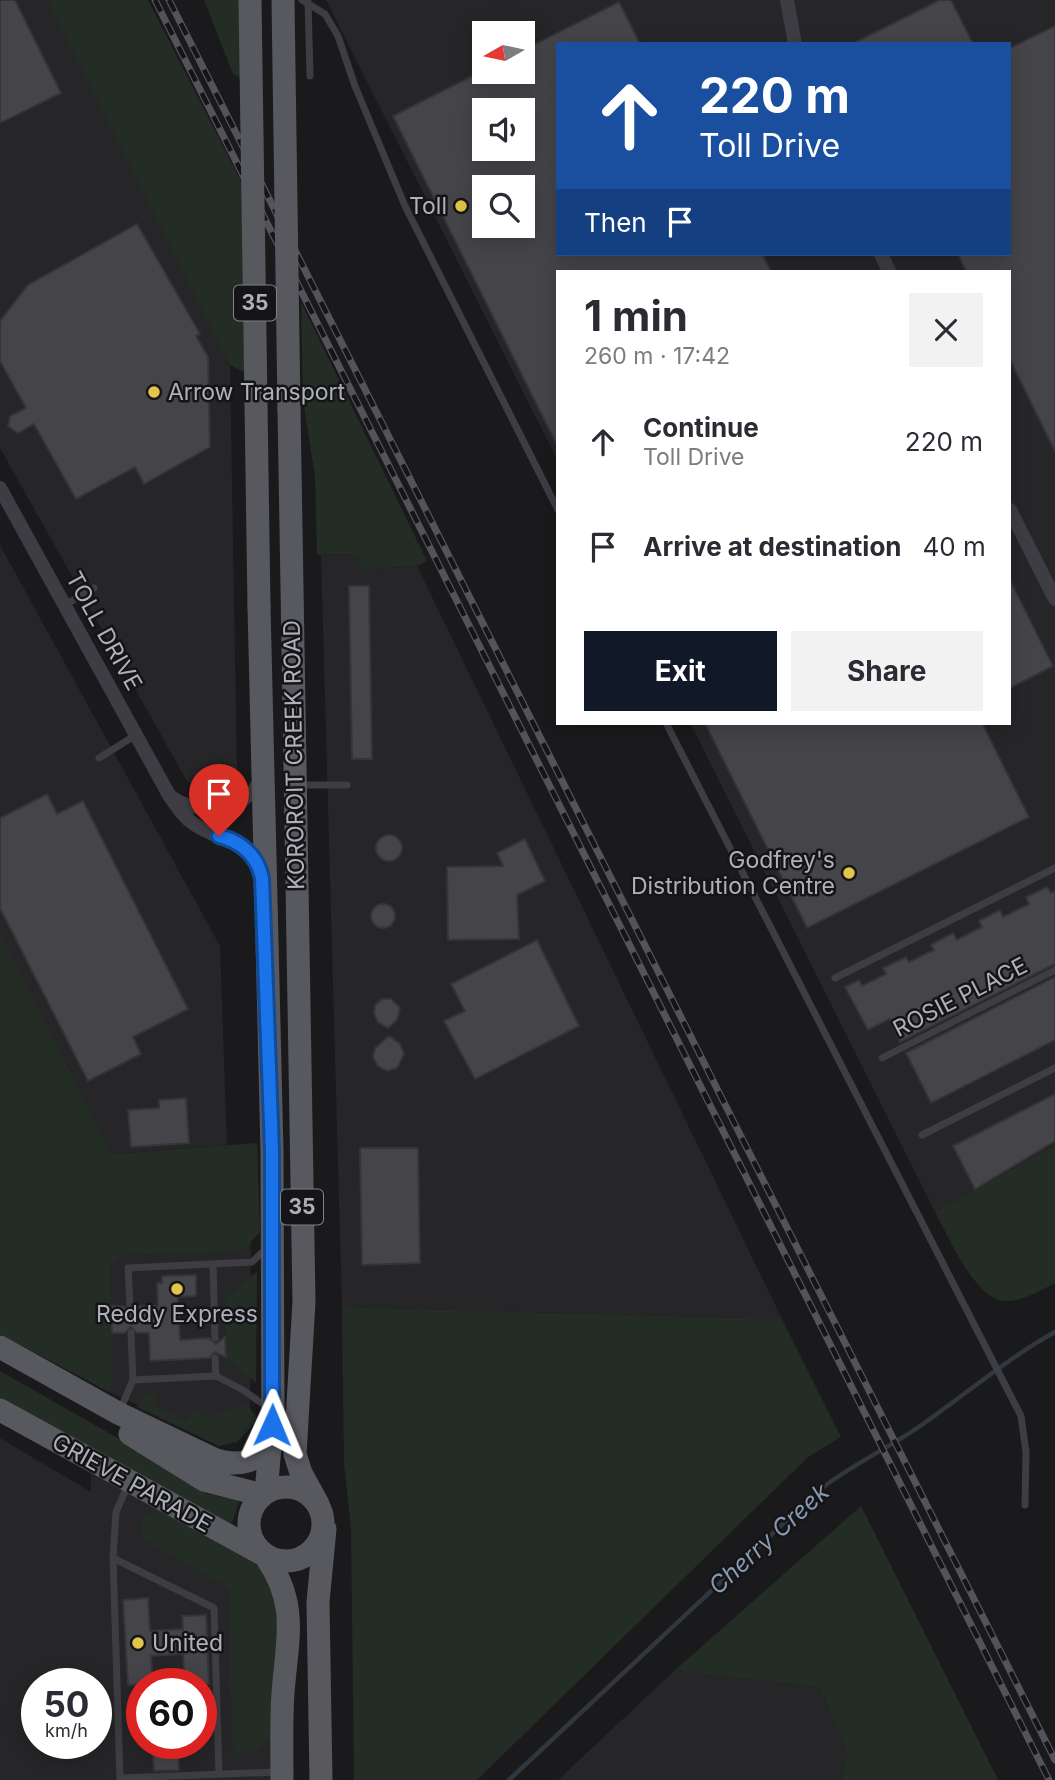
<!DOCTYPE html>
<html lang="en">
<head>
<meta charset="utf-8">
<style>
  body { margin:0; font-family:Inter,sans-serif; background:#f2f2f3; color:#2b2b33; height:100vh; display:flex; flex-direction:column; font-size:26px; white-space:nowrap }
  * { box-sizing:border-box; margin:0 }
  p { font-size:23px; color:#7c7c81 }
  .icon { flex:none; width:38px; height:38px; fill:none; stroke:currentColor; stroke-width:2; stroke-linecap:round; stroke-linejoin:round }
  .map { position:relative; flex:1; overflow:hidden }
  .sheet { position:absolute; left:556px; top:270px; width:455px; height:455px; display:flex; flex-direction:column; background:#fff; border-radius:0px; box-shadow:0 4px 18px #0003 }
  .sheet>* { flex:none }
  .hud { position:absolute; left:556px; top:42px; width:455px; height:214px; border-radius:0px; box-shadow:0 4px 18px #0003; background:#1a4fa0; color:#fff; overflow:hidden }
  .needle { width:46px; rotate:261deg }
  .controls { position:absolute; left:472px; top:21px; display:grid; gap:14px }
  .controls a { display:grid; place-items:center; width:63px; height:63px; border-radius:0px; background:#fff; box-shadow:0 4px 18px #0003; font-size:35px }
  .speed { position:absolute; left:21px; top:1668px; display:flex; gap:14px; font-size:35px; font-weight:700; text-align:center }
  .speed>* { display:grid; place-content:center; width:91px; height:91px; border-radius:50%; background:#fff; box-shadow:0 4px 18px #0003; line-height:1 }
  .speed small { font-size:18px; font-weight:400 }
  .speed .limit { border:10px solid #d22; background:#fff; color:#111 }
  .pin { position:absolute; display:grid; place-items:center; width:60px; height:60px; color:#fff; margin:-72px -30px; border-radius:50% 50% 50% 0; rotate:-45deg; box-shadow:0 0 7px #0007 }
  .pin .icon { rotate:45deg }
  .me { position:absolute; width:77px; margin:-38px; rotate:1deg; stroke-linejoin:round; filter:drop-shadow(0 0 5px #0008) }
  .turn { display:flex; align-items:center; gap:24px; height:147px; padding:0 28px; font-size:32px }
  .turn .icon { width:91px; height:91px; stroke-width:2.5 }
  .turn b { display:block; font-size:49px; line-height:60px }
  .then { display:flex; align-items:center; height:66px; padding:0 28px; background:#0003; gap:14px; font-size:26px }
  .round { display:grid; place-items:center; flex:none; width:74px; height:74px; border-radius:0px; background:#f2f2f3 }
  .summary { display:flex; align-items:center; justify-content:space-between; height:119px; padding:0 28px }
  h1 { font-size:42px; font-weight:700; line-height:52px }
  .cta { display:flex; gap:14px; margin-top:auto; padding:14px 28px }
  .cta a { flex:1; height:80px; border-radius:0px; background:#111827; color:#fff; font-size:28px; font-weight:700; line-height:80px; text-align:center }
  .cta a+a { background:#f2f2f3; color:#2b2b33 }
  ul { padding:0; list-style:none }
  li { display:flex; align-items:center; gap:21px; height:105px; padding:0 28px }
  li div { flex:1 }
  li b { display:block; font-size:26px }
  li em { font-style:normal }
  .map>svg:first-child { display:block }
</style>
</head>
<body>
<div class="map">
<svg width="1055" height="1780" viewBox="0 0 1055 1780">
  <rect width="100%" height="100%" fill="#1a1a1c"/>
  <!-- built -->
  <path fill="#262629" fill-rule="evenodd" d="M0 0H51L230 365 237 772 188 783 0 448Z
    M326 0H1055V1145L935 1212 690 723H1010V271H558V461ZM485 33H523V72H485ZM558 44H1010V254H558ZM485 110H523V149H485ZM485 187H523V226H485Z
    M0 545 220 946 227 1145 112 1154 0 932Z
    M358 554 359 570 417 566 782 1319 342 1307 321 555Z
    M251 1233 250 1415 220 1442 107 1391 104 1263 118 1247Z
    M0 1438 91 1492V1474L200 1531 279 1619 273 1687 272 1780H0ZM37 1684H96V1743H37ZM142 1684H201V1743H142Z
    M674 1671 819 1687 848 1754 841 1780H558Z"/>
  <!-- green -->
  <path fill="#242c26" d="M48 0H148L244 187 249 375 230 365Z
    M204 0H242L243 79 233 74Z
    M301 302 427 561 417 566 359 570 358 554 317 555 315 477 303 400Z
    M0 932 112 1154 257 1143 260 1232 243 1251 123 1255 110 1266 113 1387 107 1391 0 1334Z
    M1055 1145V1283C1039 1291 1022 1302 1004 1301 974 1298 948 1235 935 1212Z
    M257 1271 256 1383 226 1359 225 1299Z
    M342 1307 782 1319 841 1437 808 1457 477 1780H354L351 1529 344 1463Z
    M0 1371 151 1457 207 1494 240 1500 232 1523 218 1520 0 1399Z
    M159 1393 153 1404 185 1420 194 1410C213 1424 229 1407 247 1406L259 1419 237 1442 219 1446 137 1407 145 1395Z
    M861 1506 998 1780H841L848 1754 819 1687 674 1671Z
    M161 1510C184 1523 248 1551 263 1569 289 1602 273 1696 271 1738L257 1751 237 1753 232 1747 229 1588 142 1539 141 1517Z"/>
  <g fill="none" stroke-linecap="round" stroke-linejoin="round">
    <!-- stream -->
    <path stroke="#31373f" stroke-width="4.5" d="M509 1780 818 1491C851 1465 889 1448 923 1424 967 1393 1008 1358 1055 1332"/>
  </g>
  <!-- building -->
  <path fill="#454549" stroke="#353438" stroke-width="2" fill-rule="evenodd" d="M0 0H15L61 93 0 123Z
    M940 0H951L973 44H852Z
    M619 2 640 44H558V254H762L771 271H558V447L393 116 480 72H523V50ZM485 110H523V149H485ZM485 187H523V226H485Z
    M1055 26V451L1010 360V271H966L958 254H1010V48Z
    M137 224 200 334 196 336 208 357 210 447 144 484 135 467 76 499 34 424 18 433 8 426 10 416 26 408 0 361V321L28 285Z
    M1010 580 1053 666 1010 688Z
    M349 586H369L372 759H352Z
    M705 723H982L1029 817 807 928Z
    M47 794 57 814 83 801 188 1009 133 1037 141 1054 88 1081 0 908V818Z
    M376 848a13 13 0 1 1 26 0a13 13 0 1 1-26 0Z
    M525 839 545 881 517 895 519 939 448 940 447 867 503 866 497 853Z
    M1047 887 1051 893 1055 891V964L900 1042 889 1019 868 1030 845 987 859 980 862 986 886 974 883 968 906 957 909 962 934 950 931 945 953 933 957 940 982 927 979 921 1000 910 1003 917 1029 904 1026 897Z
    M371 916a12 12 0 1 1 24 0a12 12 0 1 1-24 0Z
    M537 940 579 1026 475 1079 444 1021 465 1011 451 984Z
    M1055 977V1040L931 1103 906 1053Z
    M382 999H391L400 1008 397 1020 388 1028 378 1022 374 1014 375 1005Z
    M389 1036 400 1044 404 1054 397 1068 387 1071 378 1066 373 1057 375 1048Z
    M1055 1094V1141L975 1189 953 1146Z
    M186 1098 189 1143 131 1147 128 1110 159 1108V1100Z
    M360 1148H418L420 1263 362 1265Z
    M196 1275V1296L178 1297 180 1340 209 1338 216 1344 225 1337 226 1357 215 1352 209 1358 150 1361 149 1333H137L131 1327 125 1333H112L111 1306H124L130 1312 136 1306H158L157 1283H162V1276Z
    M148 1598 150 1631 183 1629 182 1616 206 1615 209 1684H185L183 1654 151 1656 153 1684 128 1685 123 1600Z
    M178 1751 179 1770 154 1771 153 1753Z"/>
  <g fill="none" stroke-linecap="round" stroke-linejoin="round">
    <!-- service -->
    <path stroke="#3d3d43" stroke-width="7" d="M302 0 325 14 338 36 355 86 405 206 558 510
      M308 1 310 76
      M65 605 94 588
      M666 723 1021 1416 1026 1452 1025 1505
      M99 758 136 735
      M299 785H347
      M835 978 1055 868
      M882 1058 1055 970
      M922 1135 1055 1068
      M213 1264 215 1338
      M130 1306 128 1268 252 1262 266 1249
      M216 1376 243 1390 267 1407
      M133 1380 216 1376 215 1358
      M120 1410 133 1380 131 1333
      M128 1485 116 1512 113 1558 120 1778 277 1772
      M113 1558 214 1608 219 1774"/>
    <!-- minor -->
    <path stroke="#3d3d43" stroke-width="14" d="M787 0 795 44
      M881 254 889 271
      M0 488 169 795C176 805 183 817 194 824 218 842 254 838 261 875
      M1010 510 1055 599
      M173 798C197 816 256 810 261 774"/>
    <!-- primary -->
    <path stroke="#58585f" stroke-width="23" d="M289 409 304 1302 295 1454 301 1473 318 1504
      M259 606 272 1151 273 1412 266 1493
      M0 1347 118 1413 216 1460C237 1467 261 1462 270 1441
      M0 1410 264 1555
      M130 1434 204 1480 262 1495
      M249 1524a37 37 0 1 1 74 0a37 37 0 1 1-74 0Z
      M266 1557C299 1605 287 1639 283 1693 281 1722 282 1751 282 1780
      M321 1780 318 1602 325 1529"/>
    <!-- rail casing -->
    <g stroke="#535359" stroke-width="7">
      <path id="rail" d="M155 0 1049 1780
        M169 0 1055 1760"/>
    </g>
    <!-- rail -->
    <use href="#rail" stroke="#151517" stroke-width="4.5" stroke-dasharray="13" stroke-linecap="butt"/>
    <!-- primary-bridge -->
    <path stroke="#58585f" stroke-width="23" d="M250 0 259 606
      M283 0 289 409"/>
  </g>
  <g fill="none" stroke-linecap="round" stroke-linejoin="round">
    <!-- route casing -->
    <g stroke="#114b97" stroke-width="18">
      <path id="route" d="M219 836C242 842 257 855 262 878L272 1151V1425"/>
    </g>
    <!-- route -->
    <use href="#route" stroke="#1a73e8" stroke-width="12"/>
  </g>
  <!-- markers -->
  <g fill="#e3c54b" stroke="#151517" stroke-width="2.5">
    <circle cx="461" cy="206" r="7"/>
    <circle cx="154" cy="392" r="7"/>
    <circle cx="849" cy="873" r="7"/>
    <circle cx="177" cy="1289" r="7"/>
    <circle cx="138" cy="1643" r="7"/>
  </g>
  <g text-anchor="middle" stroke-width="5" stroke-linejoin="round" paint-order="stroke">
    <!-- shield labels -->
    <g fill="#151517" stroke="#808289" stroke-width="2">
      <rect x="234" y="285.5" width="42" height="35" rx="5"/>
      <rect x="281" y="1189.5" width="42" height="35" rx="5"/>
    </g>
    <g font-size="21" font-weight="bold" fill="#aeb0ba">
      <text x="255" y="310">35</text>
      <text x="302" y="1214">35</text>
    </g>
    <!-- poi labels -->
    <g font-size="23" fill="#aeb0ba" stroke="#151517" text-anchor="end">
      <text x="447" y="214">Toll</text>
      <text x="168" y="400" text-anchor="start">Arrow Transport</text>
      <text x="835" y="868">Godfrey's<tspan x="835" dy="26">Distribution Centre</tspan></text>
      <text x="177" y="1322" text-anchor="middle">Reddy Express</text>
      <text x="152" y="1651" text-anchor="start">United</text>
    </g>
    <!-- street labels -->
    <g font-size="23" fill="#aeb0ba" stroke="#151517">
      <text transform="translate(104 631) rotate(61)" y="8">TOLL DRIVE</text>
      <text transform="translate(294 755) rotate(-91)" y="8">KOROROIT CREEK ROAD</text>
      <text transform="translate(960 997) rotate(-27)" y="8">ROSIE PLACE</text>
      <text transform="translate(132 1483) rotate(29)" y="8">GRIEVE PARADE</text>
    </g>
    <!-- water labels -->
    <g font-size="24" font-style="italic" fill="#8899b2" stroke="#151517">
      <text transform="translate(769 1539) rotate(-42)" y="8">Cherry Creek</text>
    </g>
  </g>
</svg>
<div class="controls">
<a><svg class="needle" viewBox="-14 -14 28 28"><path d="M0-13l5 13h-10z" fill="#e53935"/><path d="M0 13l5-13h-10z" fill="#7c7c81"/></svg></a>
<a><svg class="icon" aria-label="sound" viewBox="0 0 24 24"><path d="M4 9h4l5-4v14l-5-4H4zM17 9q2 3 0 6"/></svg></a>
<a><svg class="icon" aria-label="search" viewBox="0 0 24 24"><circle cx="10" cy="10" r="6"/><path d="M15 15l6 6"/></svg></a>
</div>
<div class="speed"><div>50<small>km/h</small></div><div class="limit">60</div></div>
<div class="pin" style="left:219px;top:836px;background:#d93025"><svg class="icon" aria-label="arrive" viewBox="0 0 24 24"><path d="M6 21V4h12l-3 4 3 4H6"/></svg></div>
<svg class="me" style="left:272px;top:1425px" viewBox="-20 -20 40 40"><path d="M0-17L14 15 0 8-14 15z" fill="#1a73e8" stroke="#fff" stroke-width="4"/></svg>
<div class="hud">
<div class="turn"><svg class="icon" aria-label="ahead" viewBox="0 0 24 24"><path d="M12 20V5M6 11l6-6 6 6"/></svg><div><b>220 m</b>Toll Drive</div></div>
<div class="then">Then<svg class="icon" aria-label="arrive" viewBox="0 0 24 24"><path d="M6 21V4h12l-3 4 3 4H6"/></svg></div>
</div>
<section class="sheet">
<div class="summary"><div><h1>1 min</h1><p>260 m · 17:42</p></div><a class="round"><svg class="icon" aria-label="close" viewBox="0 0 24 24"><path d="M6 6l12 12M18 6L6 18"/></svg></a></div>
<ul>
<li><svg class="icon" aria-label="ahead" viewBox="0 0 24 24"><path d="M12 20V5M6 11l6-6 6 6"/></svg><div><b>Continue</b><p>Toll Drive</p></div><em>220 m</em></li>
<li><svg class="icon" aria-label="arrive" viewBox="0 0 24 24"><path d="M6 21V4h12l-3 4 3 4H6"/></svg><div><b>Arrive at destination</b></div><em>40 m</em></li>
</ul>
<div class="cta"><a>Exit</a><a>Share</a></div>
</section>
</div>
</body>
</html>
